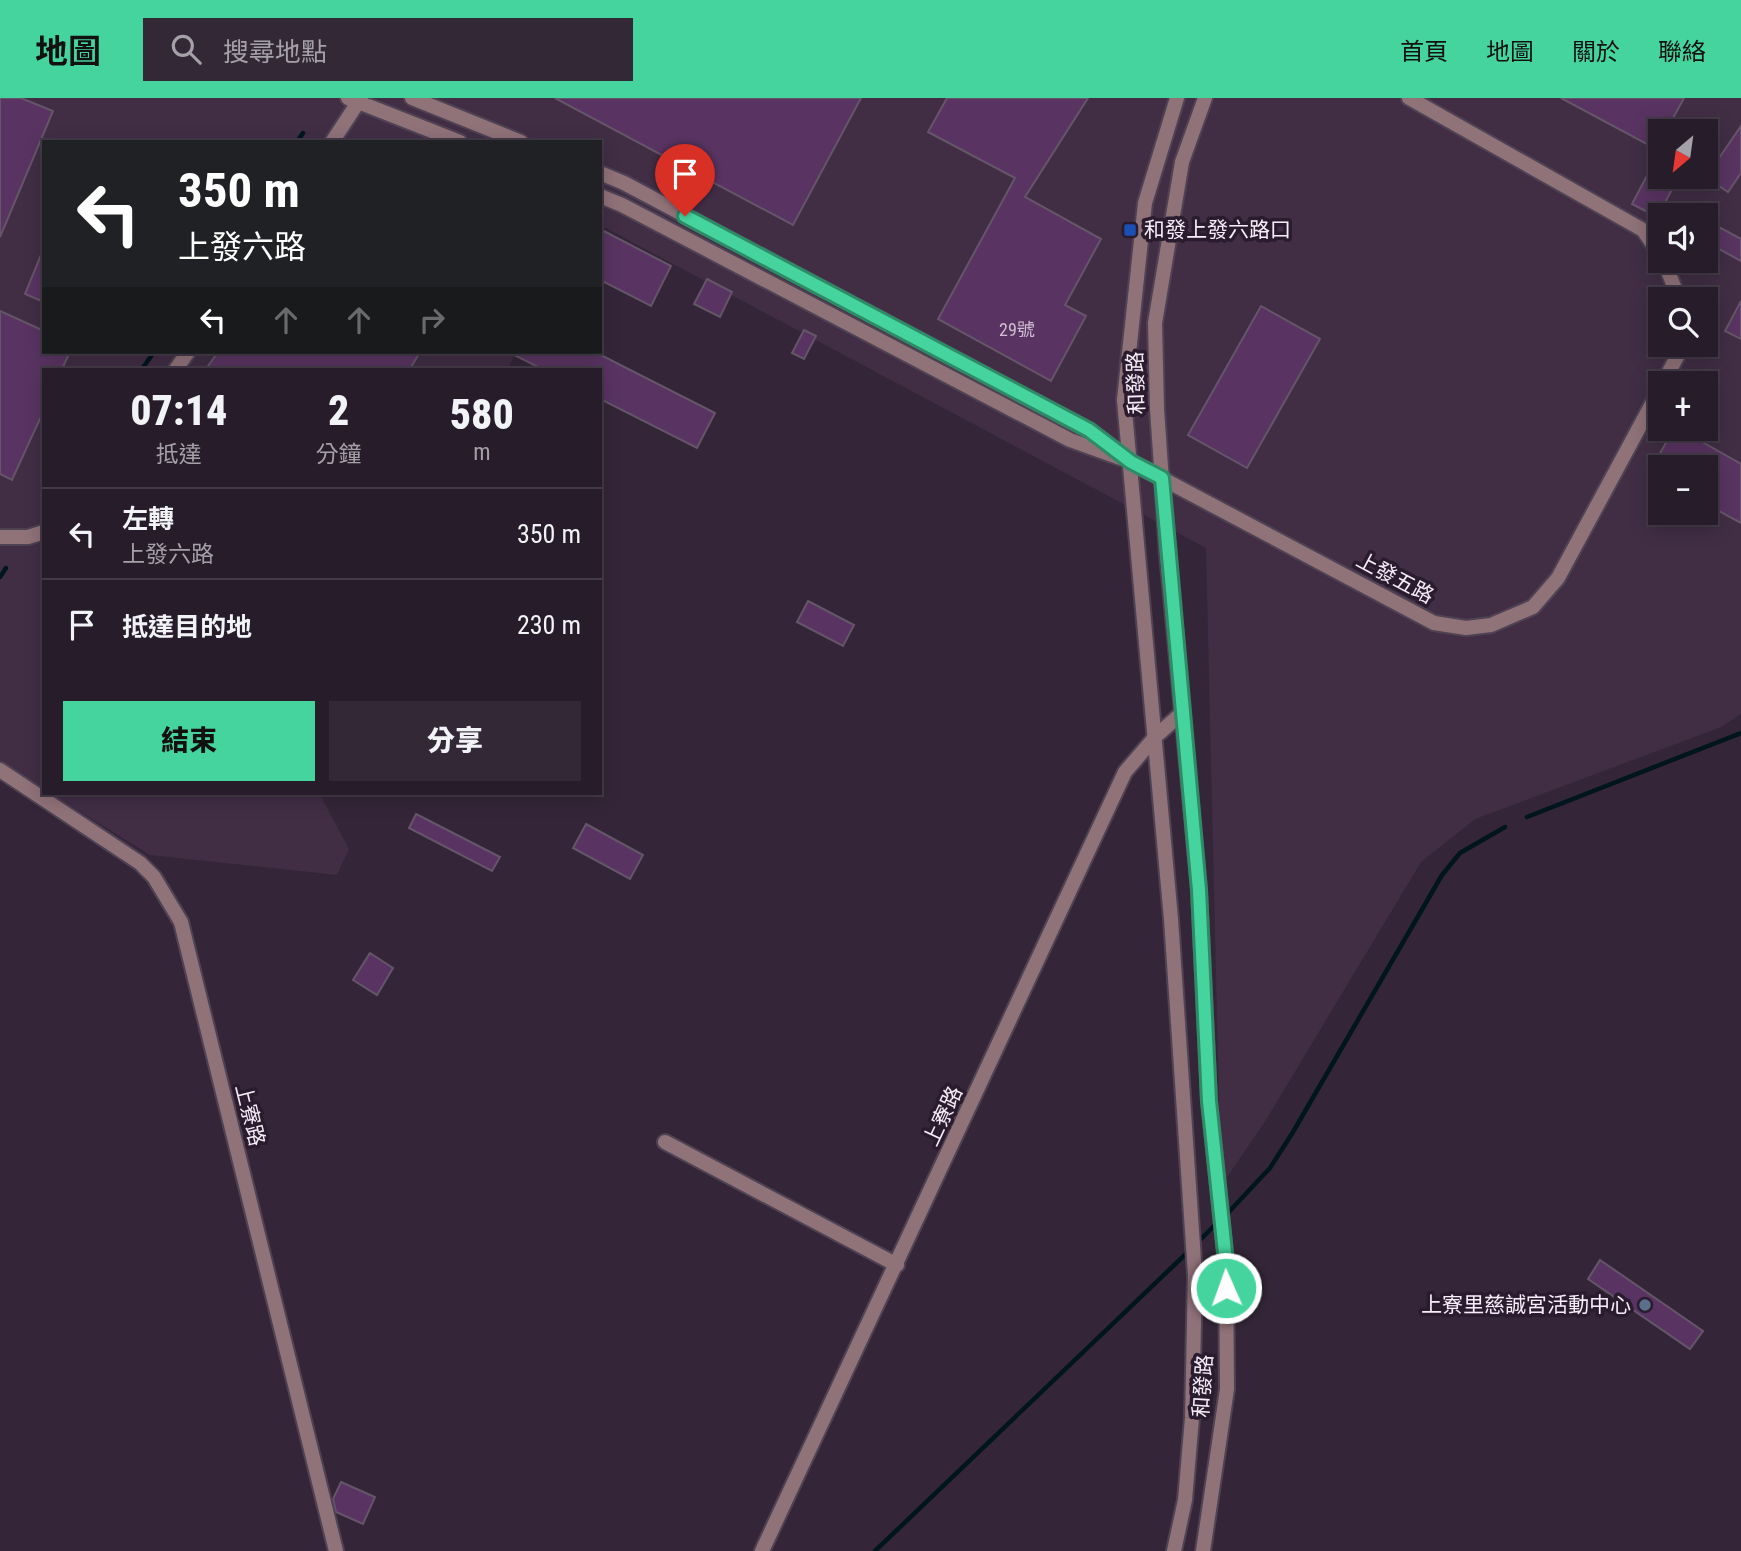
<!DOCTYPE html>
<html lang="zh-TW">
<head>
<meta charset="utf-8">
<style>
  body { margin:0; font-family:"Roboto Condensed","Noto Sans TC",sans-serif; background:#332936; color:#f1f3f6; height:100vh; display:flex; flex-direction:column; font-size:26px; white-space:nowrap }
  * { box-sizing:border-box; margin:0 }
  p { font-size:23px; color:#a4a1a8 }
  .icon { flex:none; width:38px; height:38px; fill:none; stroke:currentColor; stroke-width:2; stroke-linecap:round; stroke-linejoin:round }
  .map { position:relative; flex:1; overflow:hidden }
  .details { position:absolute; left:42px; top:270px; width:560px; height:427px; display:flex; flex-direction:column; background:#271c2a; border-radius:0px; box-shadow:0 4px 18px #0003,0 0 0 2px #433a47 }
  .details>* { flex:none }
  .guide { position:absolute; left:42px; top:42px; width:560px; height:214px; border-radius:0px; box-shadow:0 4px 18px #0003,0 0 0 2px #433a47; background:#202124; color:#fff; overflow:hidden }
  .needle { width:46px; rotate:209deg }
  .tools { position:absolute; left:1648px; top:21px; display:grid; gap:14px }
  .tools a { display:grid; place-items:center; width:70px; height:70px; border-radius:0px; background:#271c2a; box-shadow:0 4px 18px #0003,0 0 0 2px #433a47; font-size:35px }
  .pin { position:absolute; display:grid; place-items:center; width:60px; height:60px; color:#fff; margin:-72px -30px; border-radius:50% 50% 50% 0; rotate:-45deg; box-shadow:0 0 7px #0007 }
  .pin .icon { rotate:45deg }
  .me { position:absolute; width:77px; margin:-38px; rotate:358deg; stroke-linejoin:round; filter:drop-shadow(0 0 5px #0008) }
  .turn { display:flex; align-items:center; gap:24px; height:147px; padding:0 21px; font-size:32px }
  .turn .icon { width:91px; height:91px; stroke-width:2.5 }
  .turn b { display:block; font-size:49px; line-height:60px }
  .lanes { display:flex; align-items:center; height:66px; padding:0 21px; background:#0003; justify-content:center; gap:35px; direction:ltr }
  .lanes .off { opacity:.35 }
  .eta { display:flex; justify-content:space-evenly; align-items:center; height:119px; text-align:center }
  .eta b { font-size:42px; font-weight:800; line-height:49px }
  .cta { display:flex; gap:14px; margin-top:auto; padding:14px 21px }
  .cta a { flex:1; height:80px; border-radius:0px; background:#46d49e; color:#111; font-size:28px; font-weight:800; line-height:80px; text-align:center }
  .cta a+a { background:#332936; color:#f1f3f6 }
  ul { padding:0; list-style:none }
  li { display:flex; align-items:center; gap:21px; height:91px; padding:0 21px; border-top:2px solid #433a47 }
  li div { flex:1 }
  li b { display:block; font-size:26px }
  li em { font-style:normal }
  header { display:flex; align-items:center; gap:42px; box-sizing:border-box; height:98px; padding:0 35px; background:#46d49e; color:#111 }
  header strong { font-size:33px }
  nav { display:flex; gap:38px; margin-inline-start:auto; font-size:24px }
  .search { width:490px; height:63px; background:#332936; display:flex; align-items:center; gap:18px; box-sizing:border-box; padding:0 24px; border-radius:0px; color:#a4a1a8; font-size:26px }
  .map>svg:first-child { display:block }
</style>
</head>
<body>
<header>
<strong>地圖</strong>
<div class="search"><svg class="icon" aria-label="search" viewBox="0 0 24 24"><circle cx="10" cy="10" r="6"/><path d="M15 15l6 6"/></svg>搜尋地點</div>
<nav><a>首頁</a><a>地圖</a><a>關於</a><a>聯絡</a></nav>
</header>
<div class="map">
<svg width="1741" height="1453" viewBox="0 0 1741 1453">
  <rect width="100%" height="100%" fill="#342638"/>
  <!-- built -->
  <path fill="#412e45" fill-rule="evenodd" d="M0 0H1741V616L1721 629 1475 721 1421 764 1266 1022 1221 1088 1206 450 600 127V44H44V254H517L507 271H44V691L0 664ZM1661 33H1706V79H1661ZM1661 117H1706V163H1661ZM1661 201H1706V247H1661ZM1661 285H1706V331H1661ZM1661 369H1706V415H1661Z
    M50 695H319L349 751 337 777 150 757Z"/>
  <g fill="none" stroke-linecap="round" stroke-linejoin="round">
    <!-- stream -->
    <path stroke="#00151d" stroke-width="4.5" d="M297 44 303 35
      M142 271 154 254
      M0 479 6 470
      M1527 719 1741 635
      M1225 1118 1270 1070 1293 1034 1442 777 1460 755 1505 729
      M1197 1145 1218 1124
      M875 1453 1191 1151"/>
  </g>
  <!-- building -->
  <path fill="#593462" stroke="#655569" stroke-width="2" d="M0 0H21L53 13 0 139Z
    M555 0H861L793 127Z
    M947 0H1088L1025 99 1101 141 1065 207 1086 218 1051 283 938 221 1015 80 928 34Z
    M1561 0H1684L1666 33H1661V79H1679L1657 119 1632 106 1660 53Z
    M1741 28V75L1728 94 1706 79Z
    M1706 122 1741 141V163L1706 144Z
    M600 131 671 168 651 208 600 182Z
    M43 152H44V204L25 196Z
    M707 181 732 194 720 219 694 206Z
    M1741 203V241L1725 233Z
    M1261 208 1320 241 1247 370 1188 337Z
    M0 213 44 233V254H70L62 271H44V312L12 382 0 376Z
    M804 232 816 238 804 261 792 255Z
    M218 254H420L410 271H206Z
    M508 254H595L715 315 697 350 600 301V271H542Z
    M1674 331H1679L1741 366V425L1706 406V369H1652Z
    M808 503 854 527 843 548 797 524Z
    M416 716 500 759 492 773 409 730Z
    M586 726 643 757 630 781 573 750Z
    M370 855 393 870 377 897 353 882Z
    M1600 1162 1703 1233 1690 1251 1588 1181Z
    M341 1384 375 1399 363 1426 336 1414 333 1401Z"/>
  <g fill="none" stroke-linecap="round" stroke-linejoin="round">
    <!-- minor casing -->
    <g stroke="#4f4253" stroke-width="18">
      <path id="minor" d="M348 0 460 44
        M412 0 521 44
        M1409 0 1643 132 1661 158
        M332 44 361 0
        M600 75 624 85 1089 332 1131 364 1434 525 1466 530 1491 527 1533 509 1558 480 1661 289
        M600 98 622 107 1070 342 1120 360
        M1664 163 1679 201
        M176 271 188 254
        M1663 285 1679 255V247
        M0 439H28L44 434
        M0 672 140 765 154 779 181 824 336 1453
        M665 1044 897 1167
        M762 1453 1125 674 1156 638 1182 615"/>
    </g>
    <!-- tertiary casing -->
    <g stroke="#4f4253" stroke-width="18">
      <path id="tertiary" d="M1174 1453 1185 1402 1192 1320 1195 1177 1171 821 1124 302 1145 105 1177 0
        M1203 1453 1227 1291 1226 1164 1209 1003 1199 792 1167 456 1157 311 1155 225 1182 64 1205 0"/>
    </g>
    <!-- minor -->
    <use href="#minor" stroke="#907279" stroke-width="14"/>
    <!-- tertiary -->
    <use href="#tertiary" stroke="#907279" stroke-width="14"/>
  </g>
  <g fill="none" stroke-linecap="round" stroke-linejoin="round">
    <!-- route casing -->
    <g stroke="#2e8a67" stroke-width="18">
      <path id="route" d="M685 118 1089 332 1131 364 1162 380 1199 792 1209 1003 1226 1164V1190"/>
    </g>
    <!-- route -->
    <use href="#route" stroke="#46d49e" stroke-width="12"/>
  </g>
  <!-- markers -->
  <rect fill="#1a4fb4" stroke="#2a1c2e" stroke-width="2.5" x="1123" y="125" width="14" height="14" rx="3.5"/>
  <circle fill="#5c6f8a" stroke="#2a1c2e" stroke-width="2.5" cx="1645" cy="1207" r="7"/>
  <g text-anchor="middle" stroke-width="7" stroke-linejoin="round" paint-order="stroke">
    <!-- number labels -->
    <g font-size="18" fill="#d0bfd3">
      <text x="1017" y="238">29號</text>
    </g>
    <!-- poi labels -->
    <g font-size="21" fill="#f7edf9" stroke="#2a1c2e" text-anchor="start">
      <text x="1144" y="139">和發上發六路口</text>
      <text x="1631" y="1214" text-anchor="end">上寮里慈誠宮活動中心</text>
    </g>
    <!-- street labels -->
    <g font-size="21" fill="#f7edf9" stroke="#2a1c2e">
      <text transform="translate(1136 285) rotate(-92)" y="7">和發路</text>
      <text transform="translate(1395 480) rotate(28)" y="7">上發五路</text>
      <text transform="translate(250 1017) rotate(76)" y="7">上寮路</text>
      <text transform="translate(943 1018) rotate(-65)" y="7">上寮路</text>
      <text transform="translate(1203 1288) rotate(-86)" y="7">和發路</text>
    </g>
  </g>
</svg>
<div class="tools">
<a><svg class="needle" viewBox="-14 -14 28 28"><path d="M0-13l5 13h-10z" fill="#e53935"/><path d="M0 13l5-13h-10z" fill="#a4a1a8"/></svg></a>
<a><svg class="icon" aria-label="sound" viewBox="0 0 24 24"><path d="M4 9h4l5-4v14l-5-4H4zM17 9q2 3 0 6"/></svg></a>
<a><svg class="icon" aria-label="search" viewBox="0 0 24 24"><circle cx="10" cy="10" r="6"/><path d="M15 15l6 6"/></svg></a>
<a>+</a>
<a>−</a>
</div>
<div class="pin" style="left:685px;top:118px;background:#d93025"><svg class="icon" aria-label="arrive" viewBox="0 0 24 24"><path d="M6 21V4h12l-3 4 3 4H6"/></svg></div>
<svg class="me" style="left:1226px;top:1190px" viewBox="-20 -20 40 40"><circle r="17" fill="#46d49e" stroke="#fff" stroke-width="3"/><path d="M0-11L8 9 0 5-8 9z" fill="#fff"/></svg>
<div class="guide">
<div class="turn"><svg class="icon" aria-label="left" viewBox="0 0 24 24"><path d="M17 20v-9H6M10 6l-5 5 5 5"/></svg><div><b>350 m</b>上發六路</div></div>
<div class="lanes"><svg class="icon" aria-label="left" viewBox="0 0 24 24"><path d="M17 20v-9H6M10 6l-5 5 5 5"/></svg><svg class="icon off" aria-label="ahead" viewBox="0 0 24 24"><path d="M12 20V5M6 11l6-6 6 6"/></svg><svg class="icon off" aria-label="ahead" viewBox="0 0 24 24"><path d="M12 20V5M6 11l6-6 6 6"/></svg><svg class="icon off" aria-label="right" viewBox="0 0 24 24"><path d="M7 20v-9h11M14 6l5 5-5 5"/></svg></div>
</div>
<section class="details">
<div class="eta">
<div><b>07:14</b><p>抵達</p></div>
<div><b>2</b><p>分鐘</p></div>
<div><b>580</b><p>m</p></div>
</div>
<ul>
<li><svg class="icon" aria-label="left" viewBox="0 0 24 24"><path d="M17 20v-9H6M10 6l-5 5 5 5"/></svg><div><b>左轉</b><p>上發六路</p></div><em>350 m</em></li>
<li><svg class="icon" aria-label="arrive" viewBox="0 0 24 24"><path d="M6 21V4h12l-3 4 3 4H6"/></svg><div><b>抵達目的地</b></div><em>230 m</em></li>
</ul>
<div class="cta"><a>結束</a><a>分享</a></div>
</section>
</div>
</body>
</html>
